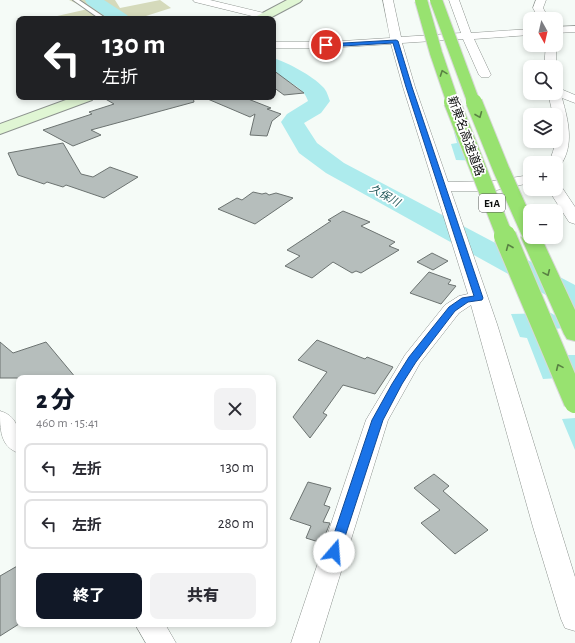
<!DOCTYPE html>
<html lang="ja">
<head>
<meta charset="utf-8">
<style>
  body { margin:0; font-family:"Alegreya Sans","Noto Sans JP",sans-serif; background:#f2f2f3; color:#2b2b33; height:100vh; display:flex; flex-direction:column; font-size:15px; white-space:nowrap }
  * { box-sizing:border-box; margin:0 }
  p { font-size:13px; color:#7c7c81 }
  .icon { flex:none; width:22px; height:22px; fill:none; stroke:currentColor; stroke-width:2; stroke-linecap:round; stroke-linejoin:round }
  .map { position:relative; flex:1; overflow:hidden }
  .panel { position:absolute; left:16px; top:375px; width:260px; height:252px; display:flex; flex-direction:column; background:#fff; border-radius:8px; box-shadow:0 2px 6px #0003 }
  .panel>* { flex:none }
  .guide { position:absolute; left:16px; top:16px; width:260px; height:84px; border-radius:8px; box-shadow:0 2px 6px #0003; background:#202124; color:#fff; overflow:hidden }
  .needle { width:26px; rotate:172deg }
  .buttons { position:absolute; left:523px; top:12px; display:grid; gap:8px }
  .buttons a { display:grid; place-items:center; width:40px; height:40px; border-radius:8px; background:#fff; box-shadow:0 2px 6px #0003; font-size:20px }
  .pin { position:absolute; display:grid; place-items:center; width:34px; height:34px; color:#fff; margin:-17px; border:2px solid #fff; border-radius:50%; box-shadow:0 1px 4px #0007 }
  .me { position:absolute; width:44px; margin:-22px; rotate:18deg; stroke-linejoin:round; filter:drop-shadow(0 0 3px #0008) }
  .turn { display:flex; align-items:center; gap:14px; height:84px; padding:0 20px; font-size:18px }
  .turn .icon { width:52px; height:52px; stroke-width:2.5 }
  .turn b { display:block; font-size:28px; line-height:34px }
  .round { display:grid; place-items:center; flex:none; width:42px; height:42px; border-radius:8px; background:#f2f2f3 }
  .head { display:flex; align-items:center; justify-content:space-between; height:68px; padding:0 20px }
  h1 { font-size:24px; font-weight:800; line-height:30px; color:#111827 }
  .cta { display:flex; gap:8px; margin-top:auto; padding:8px 20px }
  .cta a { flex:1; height:46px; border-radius:8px; background:#111827; color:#fff; font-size:16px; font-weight:800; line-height:46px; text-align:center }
  .cta a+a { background:#f2f2f3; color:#2b2b33 }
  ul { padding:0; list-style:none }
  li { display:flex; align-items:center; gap:12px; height:50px; margin:0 8px 6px; padding:0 12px; border:2px solid #e1e1e2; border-radius:8px }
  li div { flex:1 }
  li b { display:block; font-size:15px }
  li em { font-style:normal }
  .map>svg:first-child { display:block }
</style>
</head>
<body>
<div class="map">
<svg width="575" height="643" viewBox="0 0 575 643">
  <rect width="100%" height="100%" fill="#f5fbf7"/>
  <!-- green -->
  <path fill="#d5dabb" d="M69 0H115L120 8 160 0 171 8 146 16 147 19H44L88 9Z"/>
  <!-- water -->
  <path fill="#adebed" d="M454 132H473L483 161 456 160 451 144 457 143Z
    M551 313 561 319 564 328 554 329 566 355H575V377L543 379 527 338 520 337 511 314Z
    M575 418V450L562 419Z"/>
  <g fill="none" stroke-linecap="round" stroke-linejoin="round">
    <!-- river -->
    <path fill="#adebed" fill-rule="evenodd" d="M85 0H104L127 15 130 19H109L87 4Z
      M273 58C287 62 313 76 323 87 327 91 328 96 330 101L321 113 304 123 317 143 344 163 575 285V308L564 305 326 173 299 153 281 122 287 114 308 101C304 87 285 80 273 73Z"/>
  </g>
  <!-- building -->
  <path fill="#b6bebc" stroke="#6c7371" d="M273 70 304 93 284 95 273 87Z
    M102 97H193L194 102 91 130 101 135 73 146 43 130 92 114 89 112 114 104Z
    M203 97H243L271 108 267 109 281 114 272 121 267 136 250 135 255 114 250 117Z
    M63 143 81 174 93 177 110 167 138 177 104 198 66 185 63 187 47 182 44 184 18 175 8 153Z
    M253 192 262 194 266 193 269 195 276 193 293 198 255 224 218 209 237 198 242 200Z
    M343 211 370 222 361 226 395 242 389 246 399 250 361 273 356 271 352 273 333 262 312 278 285 266 300 256 287 250 331 221 328 220Z
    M432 253 448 261 433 270 417 262Z
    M429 272 451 280 448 284 456 286 441 304 410 293Z
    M317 340 365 359 367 357 393 367 375 394 343 385 323 413 327 415 310 438 293 417 327 372 298 360Z
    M0 342 13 353 46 342 76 378H0Z
    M434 474 449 486 443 491 488 530 455 554 421 523 440 510 414 488Z
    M308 482 331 488 324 505 330 507 323 522 330 523 322 543 306 538 311 526 290 519Z
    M19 565V624L0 636V576Z"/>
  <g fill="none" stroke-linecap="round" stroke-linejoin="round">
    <!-- lane casing -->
    <g stroke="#8d938f" stroke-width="2">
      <path id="lane" d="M73 0H79L107 19H100Z"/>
    </g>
    <!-- street casing -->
    <g stroke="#8d938f" stroke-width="1">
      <path id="street" d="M193 0H210L268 14 269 16 264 19 195 2Z
        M383 0H393L401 37 461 33 449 0H459L471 33 530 29V35L474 39 491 75 489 77H481L479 75 463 39 402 43 415 87 448 182 492 181 530 175V183L492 191H451L497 324 575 577V631L565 628 561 619 533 527 471 305 459 313 420 363 388 420 319 643H291L366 420 405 355 445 305 459 296 468 294 403 87 391 44 326 48H273V42H326L390 38Z
        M536 0H546L543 8 549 19H539L533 8Z
        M575 26V32L556 33V27Z
        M556 44V67H544L546 45Z
        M556 87 575 95V103L562 98C568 120 575 145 560 166L556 167V163H548C557 147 556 133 556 115H553L548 93H556Z
        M556 184 561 186 575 207V224L569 222 548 189H556Z
        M0 411C21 417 19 435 19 453 0 447 0 429 0 411Z
        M135 624H165L176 643H146Z"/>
    </g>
    <!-- secondary casing -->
    <g stroke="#8d938f" stroke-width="2">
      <path id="secondary" d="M287 0H302L300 2 268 19H253L255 17Z
        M74 97H94L92 100 0 134V124Z"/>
    </g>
    <!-- highway casing -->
    <g stroke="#d8d8d8" stroke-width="2">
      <path id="highway" d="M530 232V237H541L575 310V341L567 339 564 334 521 237 524 233Z"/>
    </g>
    <!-- lane -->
    <use href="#lane" fill="#fff" fill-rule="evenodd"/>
    <!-- street -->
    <use href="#street" fill="#fff" fill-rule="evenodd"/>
    <!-- secondary -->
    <use href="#secondary" fill="#e0f6d4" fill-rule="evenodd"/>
    <!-- highway -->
    <use href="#highway" fill="#98e270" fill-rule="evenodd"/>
    <!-- highway-bridge-far2 casing -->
    <g stroke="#d8d8d8" stroke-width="14" stroke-linecap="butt">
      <path id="highway-bridge-far2" d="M421 0 436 53 453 103
        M436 0 474 103"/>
    </g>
    <!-- highway-bridge-far1 casing -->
    <g stroke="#d8d8d8" stroke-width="18" stroke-linecap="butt">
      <path id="highway-bridge-far1" d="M452 102 505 237
        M474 102 501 169 530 234"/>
    </g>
    <!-- highway-bridge casing -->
    <g stroke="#d8d8d8" stroke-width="24" stroke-linecap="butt">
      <path id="highway-bridge" d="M505 236 575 402"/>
    </g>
    <!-- highway-bridge-far2 -->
    <use href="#highway-bridge-far2" stroke="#98e270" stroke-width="12"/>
    <!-- highway-bridge-far1 -->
    <use href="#highway-bridge-far1" stroke="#98e270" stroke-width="16"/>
    <!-- highway-bridge -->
    <use href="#highway-bridge" stroke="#98e270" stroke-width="22"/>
  </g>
  <!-- one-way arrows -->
  <defs><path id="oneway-chevron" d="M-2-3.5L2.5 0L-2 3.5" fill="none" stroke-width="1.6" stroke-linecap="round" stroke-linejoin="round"/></defs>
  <g stroke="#598243">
    <use href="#oneway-chevron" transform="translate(443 73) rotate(-110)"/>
    <use href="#oneway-chevron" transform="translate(479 115) rotate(68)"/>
    <use href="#oneway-chevron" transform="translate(509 247) rotate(-112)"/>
    <use href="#oneway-chevron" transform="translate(547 273) rotate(66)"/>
    <use href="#oneway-chevron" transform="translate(559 367) rotate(-114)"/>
  </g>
  <!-- route -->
  <path fill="#1a73e8" stroke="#114b97" d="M396 40 398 41 412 87 483 298 482 300 468 302 455 311 416 362 402 384 383 420 340 552 339 555 334 557 330 555 328 552 372 420 392 384 409 357 449 307 462 298 474 296 406 87 393 43 326 47 323 45 326 44Z"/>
  <g text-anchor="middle" stroke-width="3.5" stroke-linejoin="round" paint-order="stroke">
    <!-- far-water labels -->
    <g font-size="11" font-style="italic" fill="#23585a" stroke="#fff">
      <text transform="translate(385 195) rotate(29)" y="4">久保川</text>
    </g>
    <!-- shield labels -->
    <rect fill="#fff" stroke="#545655" stroke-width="1" x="479" y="194" width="26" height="18" rx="3"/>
    <g font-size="11" font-weight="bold" fill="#0b0d0c">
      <text x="492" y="207">E1A</text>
    </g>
    <!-- street labels -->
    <g font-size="12" fill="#0b0d0c" stroke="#fff">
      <text transform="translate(466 136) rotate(70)" y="4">新東名高速道路</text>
    </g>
  </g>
</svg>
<div class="buttons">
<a><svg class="needle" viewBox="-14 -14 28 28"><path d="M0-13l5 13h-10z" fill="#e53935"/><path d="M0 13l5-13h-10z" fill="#7c7c81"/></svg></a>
<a><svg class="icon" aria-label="search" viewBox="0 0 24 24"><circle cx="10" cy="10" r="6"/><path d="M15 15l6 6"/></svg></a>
<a><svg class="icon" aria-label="layers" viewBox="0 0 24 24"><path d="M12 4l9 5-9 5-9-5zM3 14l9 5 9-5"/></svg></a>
<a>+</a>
<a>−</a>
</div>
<div class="pin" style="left:326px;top:45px;background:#d93025"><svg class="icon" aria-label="arrive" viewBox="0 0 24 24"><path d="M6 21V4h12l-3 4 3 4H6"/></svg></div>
<svg class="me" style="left:334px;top:552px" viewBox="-20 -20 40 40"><circle r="19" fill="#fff"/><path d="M0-13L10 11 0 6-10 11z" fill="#1a73e8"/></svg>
<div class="guide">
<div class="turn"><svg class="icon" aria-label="left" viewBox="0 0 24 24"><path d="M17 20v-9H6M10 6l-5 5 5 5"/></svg><div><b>130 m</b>左折</div></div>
</div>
<section class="panel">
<div class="head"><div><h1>2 分</h1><p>460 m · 15:41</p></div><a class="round"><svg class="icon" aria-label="close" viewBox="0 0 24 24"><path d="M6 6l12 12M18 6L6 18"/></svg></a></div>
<ul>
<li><svg class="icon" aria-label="left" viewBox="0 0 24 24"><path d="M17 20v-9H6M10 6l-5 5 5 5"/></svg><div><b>左折</b></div><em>130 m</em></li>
<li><svg class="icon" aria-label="left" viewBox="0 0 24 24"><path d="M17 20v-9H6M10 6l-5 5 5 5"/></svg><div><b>左折</b></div><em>280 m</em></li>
</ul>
<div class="cta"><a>終了</a><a>共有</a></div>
</section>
</div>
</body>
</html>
